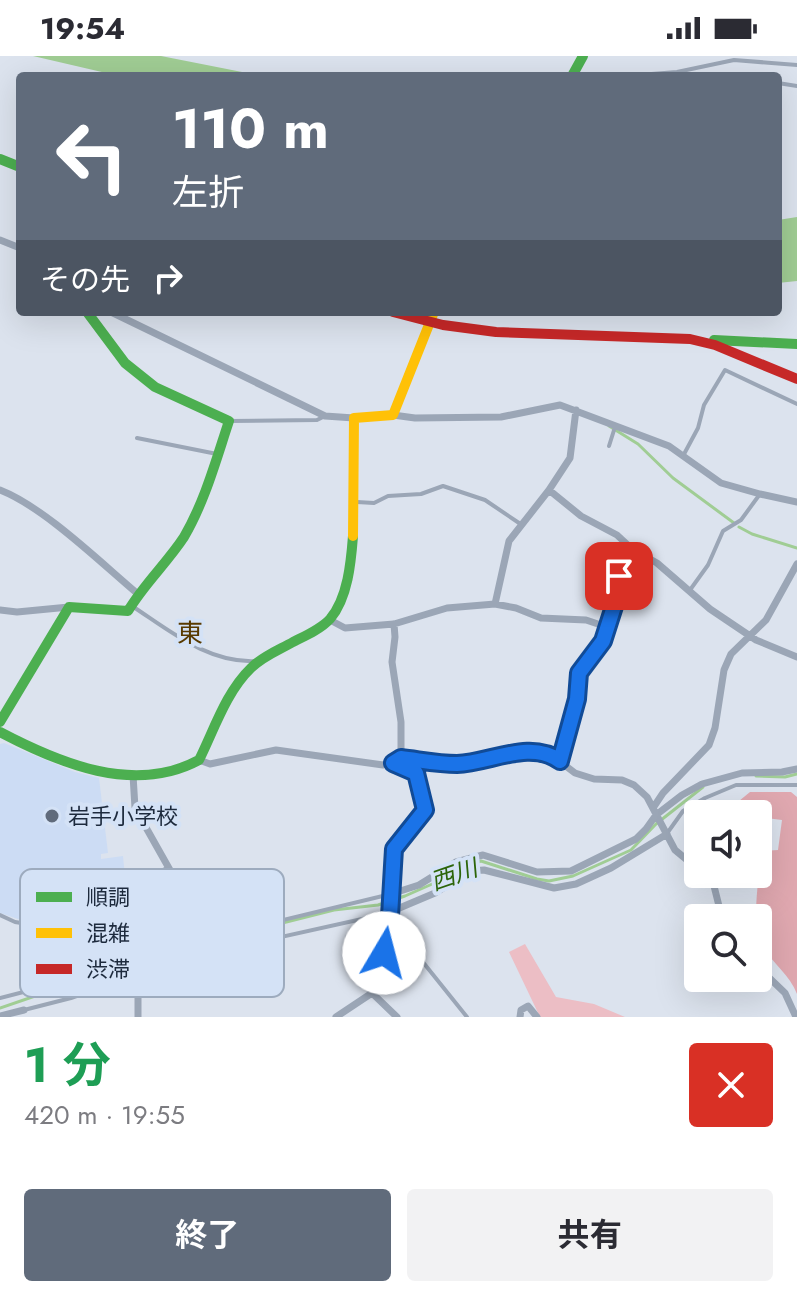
<!DOCTYPE html>
<html lang="ja">
<head>
<meta charset="utf-8">
<style>
  body { margin:0; font-family:Jost,"Noto Sans JP",sans-serif; background:#f2f2f3; color:#2b2b33; height:100vh; display:flex; flex-direction:column; font-size:30px; white-space:nowrap }
  * { box-sizing:border-box; margin:0 }
  p { font-size:26px; color:#7c7c81 }
  .icon { flex:none; width:44px; height:44px; fill:none; stroke:currentColor; stroke-width:2; stroke-linecap:round; stroke-linejoin:round }
  .map { position:relative; height:961px; overflow:hidden }
  .panel { display:flex; flex-direction:column; background:#fff; flex:1 }
  .panel>* { flex:none }
  .banner { position:absolute; left:16px; top:16px; width:766px; height:244px; border-radius:8px; box-shadow:0 8px 32px #0002; background:#606b7b; color:#fff; overflow:hidden }
  .fabs { position:absolute; left:684px; top:744px; display:grid; gap:16px }
  .fabs a { display:grid; place-items:center; width:88px; height:88px; border-radius:8px; background:#fff; box-shadow:0 8px 32px #0002; font-size:40px }
  .pin { position:absolute; display:grid; place-items:center; width:68px; height:68px; color:#fff; margin:-34px; border-radius:16px; box-shadow:0 4px 12px #0006 }
  .me { position:absolute; width:88px; margin:-44px; rotate:8deg; stroke-linejoin:round; filter:drop-shadow(0 0 6px #0008) }
  .turn { display:flex; align-items:center; gap:28px; height:168px; padding:0 24px; font-size:36px }
  .turn .icon { width:104px; height:104px; stroke-width:2.5 }
  .turn b { display:block; font-size:56px; line-height:68px }
  .then { display:flex; align-items:center; height:76px; padding:0 24px; background:#0003; gap:16px; font-size:30px }
  .round { display:grid; place-items:center; flex:none; width:84px; height:84px; border-radius:8px; background:#f2f2f3 }
  .head { display:flex; align-items:center; justify-content:space-between; height:136px; padding:0 24px }
  h1 { font-size:48px; font-weight:700; line-height:60px; color:#1e9e55 }
  .cta { display:flex; gap:16px; margin-top:auto; padding:16px 24px }
  .cta a { flex:1; height:92px; border-radius:8px; background:#606b7b; color:#fff; font-size:32px; font-weight:700; line-height:92px; text-align:center }
  .cta a+a { background:#f2f2f3; color:#2b2b33 }
  .status { display:flex; justify-content:space-between; align-items:center; height:56px; padding:0 40px; background:#fff; direction:ltr }
  .status svg { height:22px; fill:currentColor }
  .map>svg:first-child { display:block }
</style>
</head>
<body>
<div class="status"><b>19:54</b><svg viewBox="0 0 49 12"><path d="M0 12V9h3v3zM5 12V6h3v6zM10 12V3h3v9zM15 12V0h3v12zM26 1h20v11H26zM47 4h2v5h-2z"/></svg></div>
<div class="map">
<svg width="797" height="961" viewBox="0 0 797 961">
  <rect width="100%" height="100%" fill="#dce3ee"/>
  <!-- built -->
  <path fill="#ccdcf4" d="M4 687 75 716 99 722 108 797 101 798V803L123 800 126 831 103 851 63 871 18 863 0 857V688Z"/>
  <!-- green -->
  <path fill="#ecbec5" d="M525 888 556 941 594 948 625 961H540L509 896Z"/>
  <!-- forest -->
  <path fill="#e0a8b0" d="M750 736H791L797 741V938C790 919 773 908 763 891 750 868 759 822 762 795L778 794 782 764 758 761V758L744 755 739 745Z"/>
  <!-- water -->
  <path fill="#a0cd94" d="M33 0H161L262 20H119Z
    M797 161V225L778 227V164Z"/>
  <g fill="none" stroke-linecap="round" stroke-linejoin="round">
    <!-- stream -->
    <path stroke="#a0cd94" stroke-width="3" d="M609 370 638 388 673 422 734 467
      M739 471 752 478 797 492
      M756 720 785 721 797 718
      M147 901 334 854 378 849 405 840 439 825 457 813 481 805 537 823 549 825 573 820 631 794 656 768 703 731
      M0 952 73 927 96 923 140 904"/>
    <!-- lane -->
    <path stroke="#9ba6b6" stroke-width="4" d="M626 20 677 16 734 4 797 9
      M778 27 797 30
      M229 365 317 364 323 361
      M137 382 217 398
      M609 390 615 371
      M683 400 698 372 704 349 725 314 797 348
      M357 446 374 447 388 440 421 438 443 430 485 444 522 469
      M690 534 708 509 723 475 741 464 760 438
      M132 550C170 575 209 608 257 605
      M607 571 617 541 619 520 632 494
      M668 776 683 755 705 742 736 729H797
      M0 859 15 866 65 874 106 852 135 828 167 812
      M391 878 414 895 467 961
      M0 942 66 925 146 897 391 838
      M24 954 71 942 177 904 389 857"/>
    <!-- street -->
    <path stroke="#9ba6b6" stroke-width="7" d="M0 184 20 192
      M111 256 325 360 354 362
      M393 359 415 362 501 361 560 349 669 390 721 427 760 438 797 446
      M0 434C44 451 101 507 138 538
      M549 434 581 460 617 479 632 493 657 507 710 553 756 584 797 601
      M495 548 509 485 549 434 570 402 576 354
      M0 554 17 556 69 551
      M330 564 345 572 394 568 447 552 495 548 516 552 541 562 586 564 607 571 603 585 579 617 577 643 560 705
      M394 568 395 581 392 606 401 666V702
      M199 704 210 708 276 694 383 709 401 702 456 708 535 695 550 698 575 717 594 723 622 724 634 729 647 741 675 794 698 813
      M133 719 135 752 188 846 189 852 146 897 138 918V961
      M653 752 663 737 709 689 715 672 724 614 731 598 766 564 797 508
      M706 818 712 822 722 862
      M391 838 419 829 456 806 483 799 537 816 571 815 636 783 646 773 656 759 682 739 702 728 742 717 782 716 797 713
      M390 856 435 837 471 815 484 814 554 832 576 828 611 812 667 778
      M758 911 785 937 796 961
      M372 937 397 961
      M0 960 24 954
      M336 961 372 937 379 923 389 877 394 793 425 754 416 717 393 707
      M520 961 521 954 528 950 537 961"/>
    <!-- fast -->
    <path stroke="#4caf50" stroke-width="10" d="M572 20 583 0
      M0 103 20 111
      M714 284 797 288
      M0 666 69 551 128 555C144 528 167 507 184 481 205 445 216 404 229 365L155 331 125 307 87 256
      M0 676C59 707 134 739 199 704 214 674 226 636 251 612 263 600 279 594 293 586 305 580 321 573 330 563 348 542 351 506 353 480"/>
    <!-- slow -->
    <path stroke="#ffc107" stroke-width="10" d="M353 480 354 362 393 359 434 256"/>
    <!-- jam -->
    <path stroke="#c62828" stroke-width="10" d="M393 256 443 269 496 276 690 283 715 289 797 323"/>
  </g>
  <g fill="none" stroke-linecap="round" stroke-linejoin="round">
    <!-- route casing -->
    <g stroke="#114b97" stroke-width="20">
      <path id="route" d="M384 897 389 877 394 793 425 754 416 717 393 707 401 702C419 704 438 708 457 708 490 707 530 683 560 705L577 643 579 617 603 585 617 541 619 520"/>
    </g>
    <!-- route -->
    <use href="#route" stroke="#1a73e8" stroke-width="14"/>
  </g>
  <!-- markers -->
  <circle fill="#606b7b" stroke="#d4e2f6" stroke-width="3" cx="52" cy="760" r="8"/>
  <g text-anchor="middle" stroke-width="8" stroke-linejoin="round" paint-order="stroke">
    <!-- poi labels -->
    <g font-size="22" fill="#1d2a3d" stroke="#d4e2f6" text-anchor="start">
      <text x="68" y="768">岩手小学校</text>
    </g>
    <!-- water labels -->
    <g font-size="24" font-style="italic" fill="#2c650a" stroke="#d4e2f6">
      <text transform="translate(454 819) rotate(-19)" y="8">西川</text>
    </g>
    <!-- quarter labels -->
    <g font-size="26" fill="#583a00" stroke="#d4e2f6">
      <text x="190" y="586">東</text>
    </g>
  </g>
  <!-- legend -->
  <rect x="20" y="813" width="264" height="128" rx="12" fill="#d4e2f6" stroke="#9dabbe" stroke-width="2"/>
  <rect x="36" y="836" width="36" height="10" fill="#4caf50"/>
  <rect x="36" y="872" width="36" height="10" fill="#ffc107"/>
  <rect x="36" y="908" width="36" height="10" fill="#c62828"/>
  <g font-size="22" fill="#1d2a3d">
    <text x="86" y="849">順調</text>
    <text x="86" y="885">混雑</text>
    <text x="86" y="921">渋滞</text>
  </g>
</svg>
<div class="fabs">
<a><svg class="icon" aria-label="sound" viewBox="0 0 24 24"><path d="M4 9h4l5-4v14l-5-4H4zM17 9q2 3 0 6"/></svg></a>
<a><svg class="icon" aria-label="search" viewBox="0 0 24 24"><circle cx="10" cy="10" r="6"/><path d="M15 15l6 6"/></svg></a>
</div>
<div class="pin" style="left:619px;top:520px;background:#d93025"><svg class="icon" aria-label="arrive" viewBox="0 0 24 24"><path d="M6 21V4h12l-3 4 3 4H6"/></svg></div>
<svg class="me" style="left:384px;top:897px" viewBox="-20 -20 40 40"><circle r="19" fill="#fff"/><path d="M0-13L10 11 0 6-10 11z" fill="#1a73e8"/></svg>
<div class="banner">
<div class="turn"><svg class="icon" aria-label="left" viewBox="0 0 24 24"><path d="M17 20v-9H6M10 6l-5 5 5 5"/></svg><div><b>110 m</b>左折</div></div>
<div class="then">その先<svg class="icon" aria-label="right" viewBox="0 0 24 24"><path d="M7 20v-9h11M14 6l5 5-5 5"/></svg></div>
</div>
</div>
<section class="panel">
<div class="head"><div><h1>1 分</h1><p>420 m · 19:55</p></div><a class="round" style="background:#d93025;color:#fff"><svg class="icon" aria-label="close" viewBox="0 0 24 24"><path d="M6 6l12 12M18 6L6 18"/></svg></a></div>
<div class="cta"><a>終了</a><a>共有</a></div>
</section>
</body>
</html>
